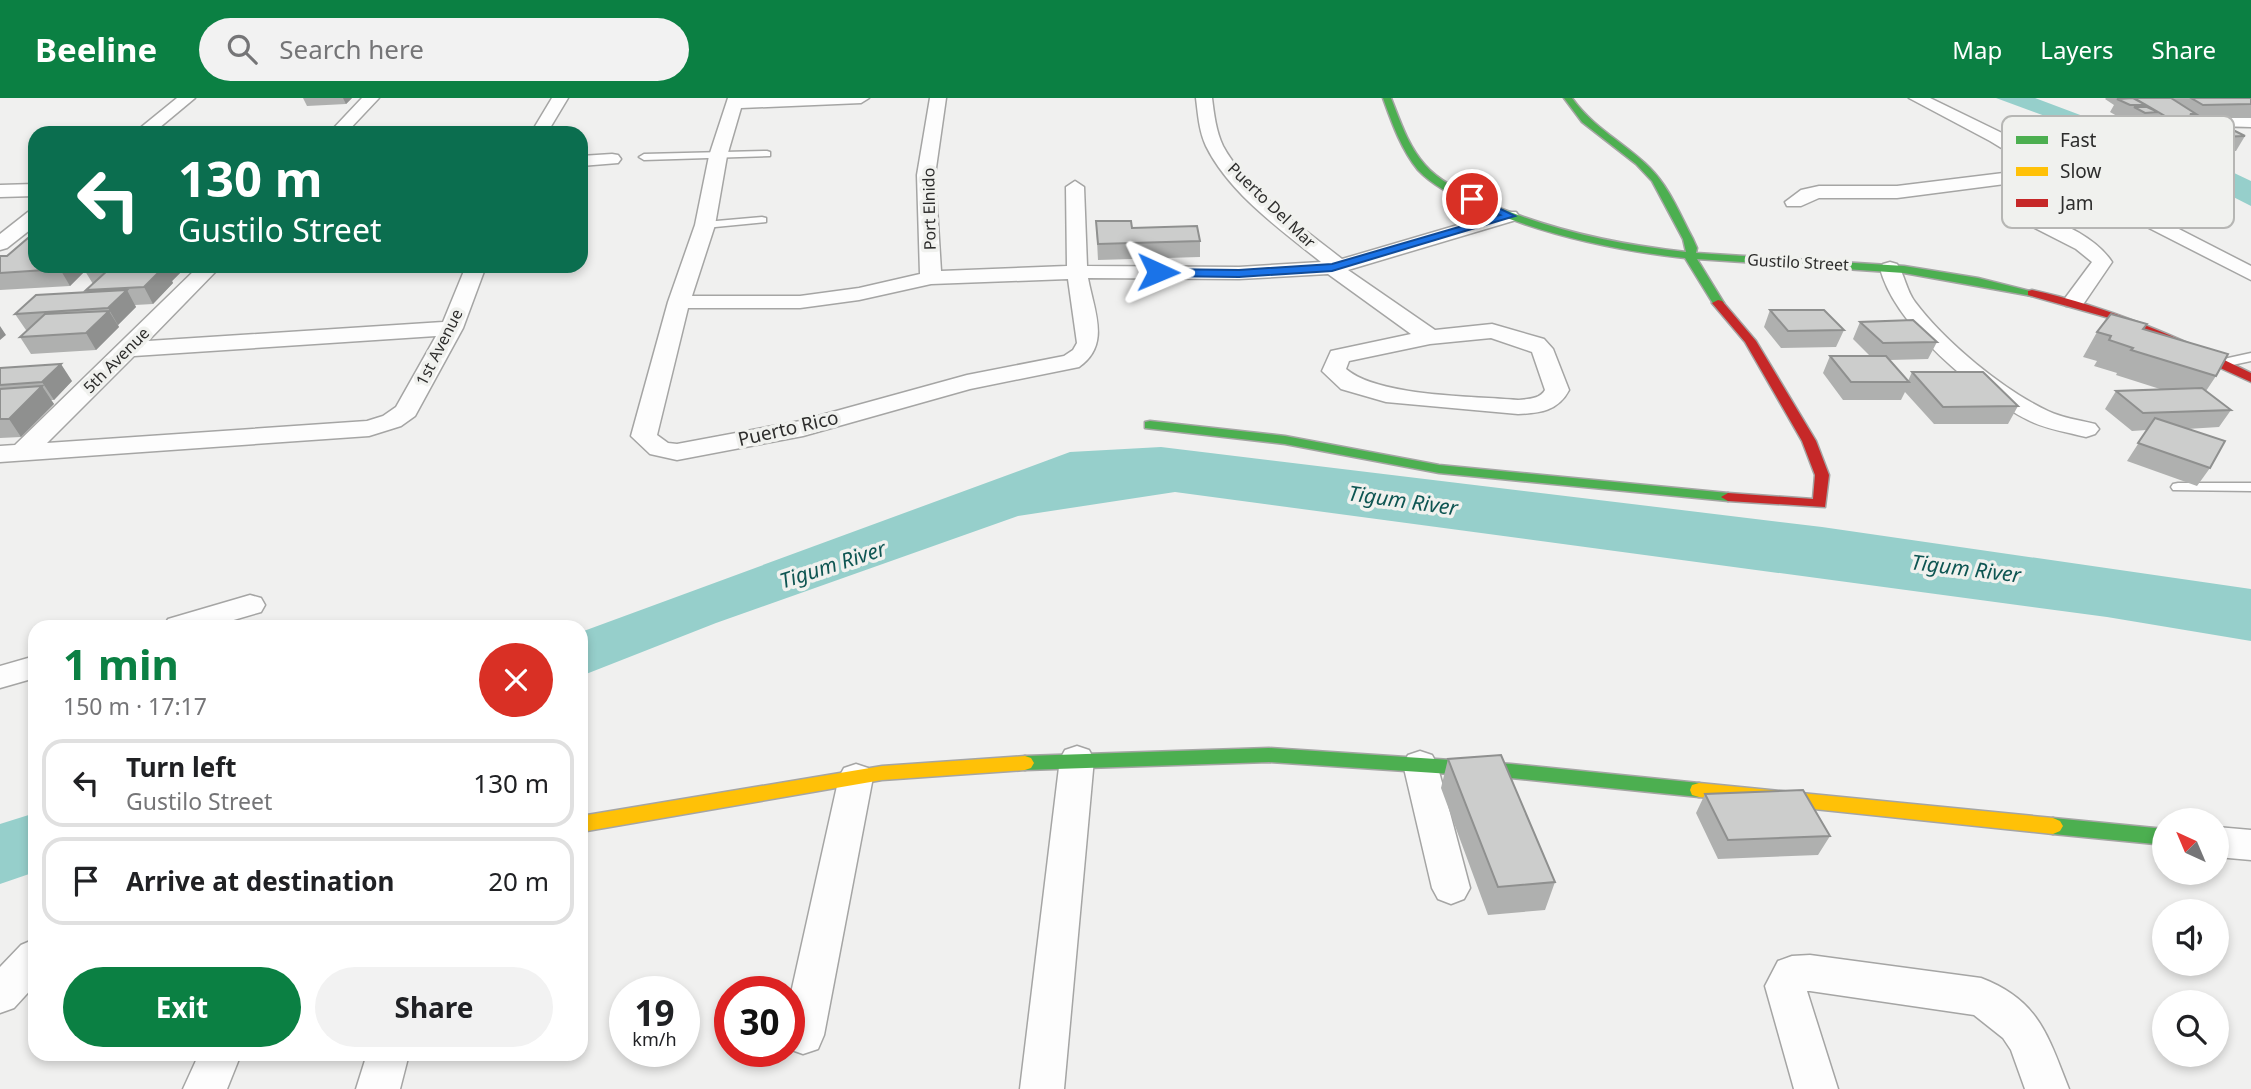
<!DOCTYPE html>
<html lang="en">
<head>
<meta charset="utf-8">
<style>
  body { margin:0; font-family:"Noto Sans",sans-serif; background:#f2f2f2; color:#202124; height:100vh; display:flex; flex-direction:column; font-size:26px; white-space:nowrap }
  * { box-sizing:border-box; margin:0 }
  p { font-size:23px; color:#757577 }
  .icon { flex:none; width:38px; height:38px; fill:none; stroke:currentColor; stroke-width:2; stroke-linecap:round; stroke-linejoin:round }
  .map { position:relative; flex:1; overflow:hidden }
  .side { position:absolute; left:28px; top:522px; width:560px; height:441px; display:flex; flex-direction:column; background:#fff; border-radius:21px; box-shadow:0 4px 10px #0003 }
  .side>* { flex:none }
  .banner { position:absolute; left:28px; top:28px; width:560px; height:147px; border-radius:21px; box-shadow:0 4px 10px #0003; background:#0b6e4f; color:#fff; overflow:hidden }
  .needle { width:46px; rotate:316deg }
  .fabs { position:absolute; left:2152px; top:710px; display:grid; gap:14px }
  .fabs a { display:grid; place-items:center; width:77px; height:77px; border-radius:50%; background:#fff; box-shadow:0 4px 10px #0003; font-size:35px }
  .speed { position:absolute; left:609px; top:878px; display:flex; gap:14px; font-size:35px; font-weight:700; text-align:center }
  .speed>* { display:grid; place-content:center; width:91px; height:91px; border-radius:50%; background:#fff; box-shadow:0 4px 10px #0003; line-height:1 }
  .speed small { font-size:18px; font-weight:400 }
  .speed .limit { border:10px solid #d22; background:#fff; color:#111 }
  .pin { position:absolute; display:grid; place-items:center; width:60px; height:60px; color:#fff; margin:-30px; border:4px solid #fff; border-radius:50%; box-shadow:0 2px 7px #0007 }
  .me { position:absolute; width:77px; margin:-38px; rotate:91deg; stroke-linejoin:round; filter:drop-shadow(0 0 5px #0008) }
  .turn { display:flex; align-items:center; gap:24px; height:147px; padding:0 35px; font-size:32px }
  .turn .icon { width:91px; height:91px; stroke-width:2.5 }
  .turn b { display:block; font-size:49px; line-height:60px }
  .round { display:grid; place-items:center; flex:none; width:74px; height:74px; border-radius:37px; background:#f2f2f2 }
  .headline { display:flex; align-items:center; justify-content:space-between; height:119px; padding:0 35px }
  h1 { font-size:42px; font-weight:700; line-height:52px; color:#0b8043 }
  .action { display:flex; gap:14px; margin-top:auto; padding:14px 35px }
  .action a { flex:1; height:80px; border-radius:42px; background:#0b8043; color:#fff; font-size:28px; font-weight:700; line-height:80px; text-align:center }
  .action a+a { background:#f2f2f2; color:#202124 }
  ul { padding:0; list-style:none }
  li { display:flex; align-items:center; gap:21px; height:88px; margin:0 14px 10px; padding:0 21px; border:4px solid #e0e0e0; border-radius:21px }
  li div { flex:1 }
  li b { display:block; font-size:26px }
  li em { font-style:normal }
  header { display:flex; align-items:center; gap:42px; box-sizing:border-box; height:98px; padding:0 35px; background:#0b8043; color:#fff }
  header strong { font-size:33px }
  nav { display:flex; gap:38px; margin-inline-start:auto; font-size:24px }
  .search { width:490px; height:63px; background:#f2f2f2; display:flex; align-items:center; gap:18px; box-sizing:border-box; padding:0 24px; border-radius:38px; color:#757577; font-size:26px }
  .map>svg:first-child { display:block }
</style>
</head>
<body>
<header>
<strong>Beeline</strong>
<div class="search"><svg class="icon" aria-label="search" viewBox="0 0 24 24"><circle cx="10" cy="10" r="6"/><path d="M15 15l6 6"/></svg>Search here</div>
<nav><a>Map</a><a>Layers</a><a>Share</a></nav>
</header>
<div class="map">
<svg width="2251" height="991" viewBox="0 0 2251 991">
  <rect width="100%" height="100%" fill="#f0f0ef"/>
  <!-- water -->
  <path fill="#96cfcb" d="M1996 0H2035L2232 74 2251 83V108L2149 56Z
    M1161 349 1822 429 2251 491V543L2107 519 1175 394 1018 418 716 525 581 578V534L1070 354Z
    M35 715V774L0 786V726Z"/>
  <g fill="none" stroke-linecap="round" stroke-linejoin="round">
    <!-- lane casing -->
    <g stroke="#a5a5a4" stroke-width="3">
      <path id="lane" d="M767 53 770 54V58L644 62 639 59 644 56Z
        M762 119 766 120V124L705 130 700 127 705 124Z
        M2251 255V263L2223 269 2217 265 2219 262Z
        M2178 385H2251V393L2173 392 2171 389 2173 386Z"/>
    </g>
    <!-- street casing -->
    <g stroke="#a5a5a4" stroke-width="3">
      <path id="street" d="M177 0H195L153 35H134Z
        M362 0H379L346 35H329Z
        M552 0H568L547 35H531Z
        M728 0H869L861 5 741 10 727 58 715 127 692 198H800L859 190 920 176 917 77 930 0H946L935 77 941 173 1067 168 1066 89 1075 83 1084 89 1087 168 1239 169 1321 164C1281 132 1229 95 1206 48 1199 33 1198 16 1196 0H1212C1214 16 1216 33 1223 48 1246 91 1304 131 1342 161L1502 114H1516L1519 118 1516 122 1348 172 1435 232 1492 226 1544 241 1553 251 1569 292C1558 313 1540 315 1518 316L1386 304 1341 291 1322 273 1331 253 1411 236 1328 176 1239 181 1088 180C1094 213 1111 247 1079 269L970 291 803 338 677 362 650 356 631 338 668 204 695 127 709 58ZM1068 181 1077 245 1073 252 1064 258 967 277 800 323 677 346 668 345 657 337 688 210H800L859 202 931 186ZM1491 240 1532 254 1545 292C1540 301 1528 301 1518 302 1474 298 1379 299 1346 271L1349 263 1430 246Z
        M1909 0H1930L2002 35 2060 70 2251 168V182L2051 80 1897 100H1819L1801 108H1787L1785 104 1801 92 1819 88H1897L2036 71 1990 43Z
        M2138 0H2157L2189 17 2251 19V29C2213 28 2166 33 2138 0Z
        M612 56 618 57 621 61 618 65 581 68V58Z
        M35 86V98L0 99V87Z
        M35 112V128L7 150 0 152V136L28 114Z
        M2036 117C2063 124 2097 141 2112 164L2082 208H2066L2063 203 2092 164 2076 151 2029 127 2026 123 2029 119Z
        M1890 164 1897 166C1905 177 1906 192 1915 204 1945 244 2003 292 2048 313 2063 320 2079 322 2095 326L2099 331 2095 336 2086 339C2067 334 2046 331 2028 322 1977 296 1894 227 1880 170L1883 166Z
        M199 168H221L148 243 443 224 466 168H486L463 230 415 318 401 328 369 338 0 364V348L15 347ZM436 238 396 309 383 318 367 323 47 345 134 258Z
        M250 497 261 500 265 507 261 514 213 528H164L168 521Z
        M35 558V580L0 590V568Z
        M1077 648 1089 652 1094 661 1064 991H1020L1060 661 1065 652Z
        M1420 653 1432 657 1437 666 1470 790 1464 801 1451 806 1438 801 1432 790 1403 666 1408 657Z
        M856 666 868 670 873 679 824 937 818 951 803 956 789 951V904L839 679 844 670Z
        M2217 729 2251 732V762L2217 759Z
        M35 841V887L14 910 0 915V869L21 847Z
        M1810 857 1981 880C2039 902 2048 938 2069 991H2025L2011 952 2003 940 1974 917 1810 893H1807L1838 991H1794L1765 888 1778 863 1792 858Z
        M199 956H241L227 991H183Z
        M367 956H409L400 991H356Z"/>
    </g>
    <!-- fast casing -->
    <g stroke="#a5a5a4" stroke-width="3">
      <path id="fast" d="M1383 0H1391C1400 23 1408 48 1425 67 1439 83 1459 92 1479 101 1544 131 1614 146 1686 154L1683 141 1652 83 1636 66 1582 24 1564 0H1572C1593 30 1625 45 1650 70 1670 90 1680 117 1693 141L1697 150 1696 155 1904 168 1978 180 2038 195 2032 198 1904 175 1697 161 1724 205 1714 207 1685 160C1612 152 1540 136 1473 106 1453 97 1433 88 1418 72 1401 51 1392 25 1383 0Z
        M1150 323 1285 338 1439 367 1728 395 1735 399 1728 403 1439 375 1285 346 1145 330V324Z
        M1269 650 1511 666 1699 685 1706 687 1708 692 1706 697 1699 699 1511 680 1269 664 1025 672 1019 670 1016 665 1019 660 1025 658Z
        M2053 720 2165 731V747L2053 736 2046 733 2043 728 2046 723Z"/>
    </g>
    <!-- slow casing -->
    <g stroke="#a5a5a4" stroke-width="3">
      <path id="slow" d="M1025 658 1031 660 1034 665 1031 670 1025 672 882 682 581 734V718L882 668Z
        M1699 685 2053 720 2060 723 2063 728 2060 733 2053 736 1699 699 1692 697 1690 692 1692 687Z"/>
    </g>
    <!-- jam casing -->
    <g stroke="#a5a5a4" stroke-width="3">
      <path id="jam" d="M2032 192C2110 209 2180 240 2251 275V284L2113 221 2028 197V193Z
        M1718 202 1722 203 1756 243 1816 343 1829 377 1825 409 1728 403 1721 399 1728 395 1813 401 1815 377 1802 343 1745 244 1712 205Z"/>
    </g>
    <!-- lane -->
    <use href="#lane" fill="#fdfdfd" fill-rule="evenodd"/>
    <!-- street -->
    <use href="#street" fill="#fdfdfd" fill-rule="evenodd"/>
    <!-- fast -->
    <use href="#fast" fill="#4caf50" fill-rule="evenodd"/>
    <!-- slow -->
    <use href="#slow" fill="#ffc107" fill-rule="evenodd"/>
    <!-- jam -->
    <use href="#jam" fill="#c62828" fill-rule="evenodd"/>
  </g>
  <!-- wall -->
  <path fill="#afb0af" d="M303 0H352L346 6 307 8Z
    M2106 0H2251V20H2199L2201 22 2200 24 2245 38 2236 53H2211L2183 38 2184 36H2164L2151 28 2137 29 2126 23 2127 21H2122L2110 14 2114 7 2105 1Z
    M1096 123 1200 143V159L1098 162Z
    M0 158 35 168H187L172 183 173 185 153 206 135 207 136 209 118 227 119 229 96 252 31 256 20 239 27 232H26L15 216 87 194 86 192 93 186 85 173 70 188 0 192Z
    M1770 212 1844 232 1836 249 1781 250 1764 229Z
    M1860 224 1937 244 1928 261 1890 262 1908 283 1912 274 2018 308 2008 326H1934L1905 294 1901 302H1843L1823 275 1830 258H1870L1853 241Z
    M2143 231 2216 278 2206 293 2231 312 2219 329 2187 331 2210 370 2197 388 2127 363 2147 332 2132 333 2105 311 2116 293 2160 291 2116 277 2117 275 2094 268 2097 263 2083 259 2097 234Z
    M0 270 72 283 54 302H51L54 306 21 339 0 340Z
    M1448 661 1555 784 1545 812 1488 817 1441 690Z
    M1705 696 1830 738 1818 757 1718 761 1696 715Z"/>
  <!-- shaded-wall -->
  <path fill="#8f908f" d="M343 0H352L346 6Z
    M63 168H90L70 188 60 171Z
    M163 168H187L172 183 173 185 153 206 144 189 164 169Z
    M127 192 136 209 118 227 108 210Z
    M109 213 119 229 96 252 86 235Z
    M0 228 6 237 0 242Z
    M61 266 72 283 54 302 42 284Z
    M42 288 54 306 21 339 9 321Z"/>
  <!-- building -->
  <path fill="#cccdcc" stroke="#8f908f" stroke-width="2" d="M2133 0 2146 7H2130L2117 1Z
    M2134 0H2171L2196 16H2190L2201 22H2172Z
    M2191 0H2251V6L2203 7Z
    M2134 9H2147L2158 14 2145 15Z
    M2215 23 2245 38 2220 39 2191 24Z
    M1096 123H1131L1132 130 1197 128 1200 143 1098 146Z
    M28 140H35V168H63L60 171 0 175V158H7Z
    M89 168H148L85 172Z
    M164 169 144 189 86 192 108 172Z
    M127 192 108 210 15 216 36 197Z
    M1770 212H1824L1844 232 1788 233Z
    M109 213 86 235 20 239 45 216Z
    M2111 216 2147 226 2143 231 2228 256 2216 278 2131 252 2133 250 2109 242 2111 238 2097 234Z
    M1913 222 1937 244 1883 245 1860 224Z
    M1830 258H1886L1909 284H1851Z
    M61 266 42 284 0 287V270Z
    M1912 274H1983L2018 308 1943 309Z
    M42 288 9 321H0V291Z
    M2202 290 2231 312 2143 315 2116 293Z
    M2155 320 2225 343 2210 370 2138 345Z
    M1501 657 1555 784 1498 789 1448 661Z
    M1803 692 1830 738 1728 742 1705 696Z"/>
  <!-- route -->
  <path fill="#1a73e8" stroke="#114b97" stroke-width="2" d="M1469 99H1476L1515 118 1332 173 1239 179 1158 178 1152 174 1158 171 1239 172 1332 166 1500 117 1469 103Z"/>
  <g text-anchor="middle" stroke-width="7" stroke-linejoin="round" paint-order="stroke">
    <!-- far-street labels -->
    <g font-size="16" fill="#2d2d2c" stroke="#f0f1ee">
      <text transform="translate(1272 107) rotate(44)" y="6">Puerto Del Mar</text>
      <text transform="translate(929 111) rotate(-91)" y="6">Port Elnido</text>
      <text transform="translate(1798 164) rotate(3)" y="6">Gustilo Street</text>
      <text transform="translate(439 249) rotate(-63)" y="6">1st Avenue</text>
      <text transform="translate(116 262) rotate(-45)" y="6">5th Avenue</text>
    </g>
    <!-- street labels -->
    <g font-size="19" fill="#2d2d2c" stroke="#f0f1ee">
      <text transform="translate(788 330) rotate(-13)" y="7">Puerto Rico</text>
    </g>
    <!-- water labels -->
    <g font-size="21" font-style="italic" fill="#0e5552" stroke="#f0f1ee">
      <text transform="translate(1403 403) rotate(8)" y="7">Tigum River</text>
      <text transform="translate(833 467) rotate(-18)" y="7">Tigum River</text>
      <text transform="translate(1966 471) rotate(7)" y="7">Tigum River</text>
    </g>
  </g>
  <!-- legend -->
  <rect x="2002" y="18" width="232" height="112" rx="10" fill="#f0f1ee" stroke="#b6b6b4" stroke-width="2"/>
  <rect x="2016" y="38" width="32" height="8" fill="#4caf50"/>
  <rect x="2016" y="69" width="32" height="9" fill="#ffc107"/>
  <rect x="2016" y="101" width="32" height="8" fill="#c62828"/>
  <g font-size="19" fill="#2d2d2c">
    <text x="2060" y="49">Fast</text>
    <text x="2060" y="80">Slow</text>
    <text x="2060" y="112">Jam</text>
  </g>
</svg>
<div class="fabs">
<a><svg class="needle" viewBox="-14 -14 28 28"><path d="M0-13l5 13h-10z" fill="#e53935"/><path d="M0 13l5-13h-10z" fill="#757577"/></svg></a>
<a><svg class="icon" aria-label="sound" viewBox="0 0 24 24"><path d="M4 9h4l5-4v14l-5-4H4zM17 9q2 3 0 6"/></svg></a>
<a><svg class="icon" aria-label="search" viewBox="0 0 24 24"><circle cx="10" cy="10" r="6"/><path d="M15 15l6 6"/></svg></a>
</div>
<div class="speed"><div>19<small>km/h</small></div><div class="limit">30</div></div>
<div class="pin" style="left:1472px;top:101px;background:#d93025"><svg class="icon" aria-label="arrive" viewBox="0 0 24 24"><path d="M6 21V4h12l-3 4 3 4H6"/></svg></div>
<svg class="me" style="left:1158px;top:174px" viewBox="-20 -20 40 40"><path d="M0-17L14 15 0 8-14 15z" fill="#1a73e8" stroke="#fff" stroke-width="4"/></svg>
<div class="banner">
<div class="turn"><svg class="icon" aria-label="left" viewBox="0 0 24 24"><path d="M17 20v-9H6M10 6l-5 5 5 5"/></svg><div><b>130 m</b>Gustilo Street</div></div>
</div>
<section class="side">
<div class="headline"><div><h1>1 min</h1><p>150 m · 17:17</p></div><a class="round" style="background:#d93025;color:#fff"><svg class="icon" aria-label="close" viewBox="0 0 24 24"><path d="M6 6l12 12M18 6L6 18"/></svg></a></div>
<ul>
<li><svg class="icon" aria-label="left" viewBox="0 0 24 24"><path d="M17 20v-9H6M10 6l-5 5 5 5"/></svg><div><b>Turn left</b><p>Gustilo Street</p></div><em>130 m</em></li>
<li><svg class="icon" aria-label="arrive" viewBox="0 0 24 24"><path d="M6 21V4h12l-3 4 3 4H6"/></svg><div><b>Arrive at destination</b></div><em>20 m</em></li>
</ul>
<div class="action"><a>Exit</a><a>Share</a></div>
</section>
</div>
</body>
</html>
